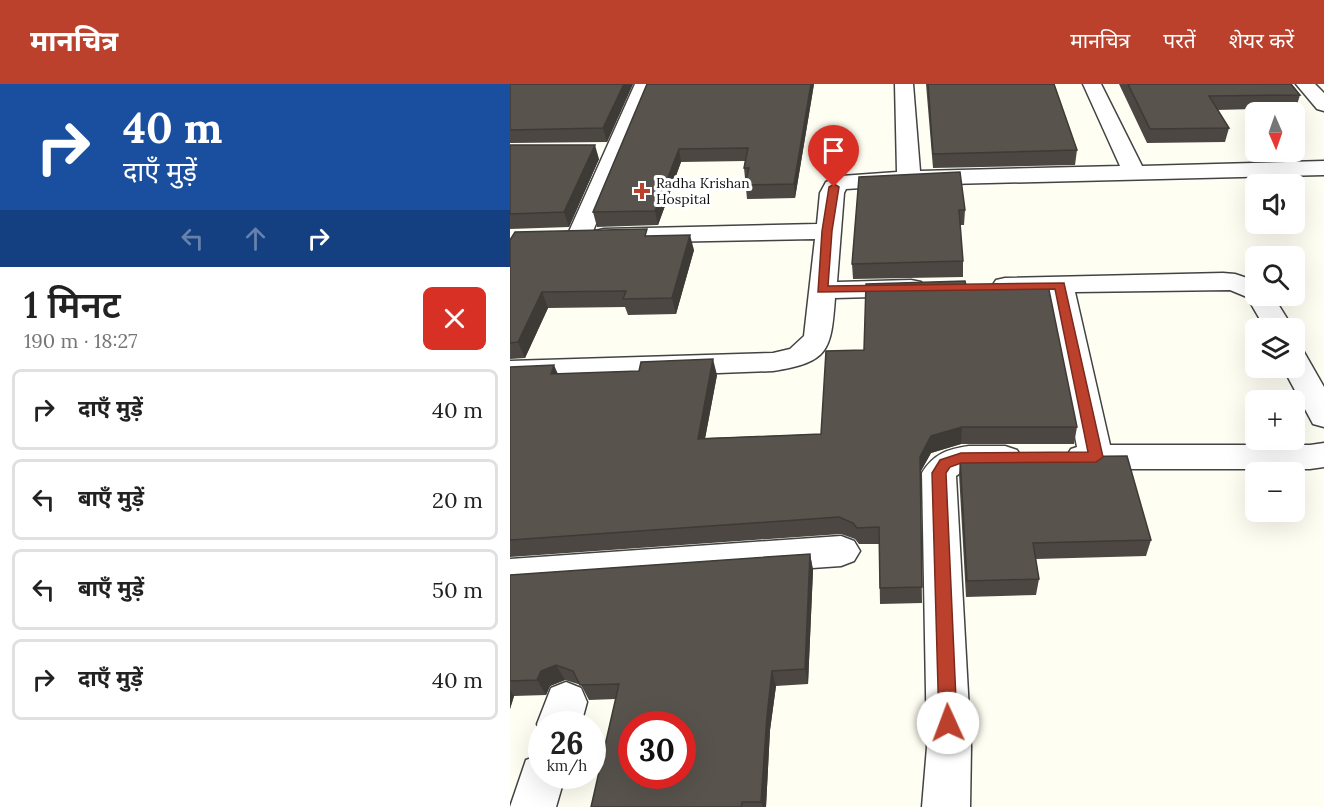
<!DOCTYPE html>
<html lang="hi">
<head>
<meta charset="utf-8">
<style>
  body { margin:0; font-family:Lora,"Noto Sans Devanagari",serif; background:#f6f6f6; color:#222; height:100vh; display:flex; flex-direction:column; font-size:22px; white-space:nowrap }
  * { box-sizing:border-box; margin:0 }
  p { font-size:20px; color:#767676 }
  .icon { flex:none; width:33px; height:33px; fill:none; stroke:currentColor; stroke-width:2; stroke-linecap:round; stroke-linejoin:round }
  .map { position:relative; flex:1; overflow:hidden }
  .sheet { display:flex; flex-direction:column; background:#fff; width:510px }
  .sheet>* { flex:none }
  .banner { background:#1a4fa0; color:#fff; overflow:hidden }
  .needle { width:39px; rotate:178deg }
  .tools { position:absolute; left:735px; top:18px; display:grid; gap:12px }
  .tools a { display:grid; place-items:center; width:60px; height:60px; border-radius:9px; background:#fff; box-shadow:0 6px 24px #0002; font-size:30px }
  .speed { position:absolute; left:18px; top:627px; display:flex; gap:12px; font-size:30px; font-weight:700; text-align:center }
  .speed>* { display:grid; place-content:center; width:78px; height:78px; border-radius:50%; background:#fff; box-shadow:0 6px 24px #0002; line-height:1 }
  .speed small { font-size:15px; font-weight:400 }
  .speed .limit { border:9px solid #d22; background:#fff; color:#111 }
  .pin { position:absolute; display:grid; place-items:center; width:51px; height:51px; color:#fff; margin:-62px -26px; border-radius:50% 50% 50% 0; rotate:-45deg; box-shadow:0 0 6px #0007 }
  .pin .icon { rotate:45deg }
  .me { position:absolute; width:66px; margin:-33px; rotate:358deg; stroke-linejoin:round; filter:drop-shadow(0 0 4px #0008) }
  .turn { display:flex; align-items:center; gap:21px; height:126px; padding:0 24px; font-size:27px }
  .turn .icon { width:78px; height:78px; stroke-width:2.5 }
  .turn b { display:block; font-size:42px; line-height:51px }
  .lanes { display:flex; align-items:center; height:57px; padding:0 24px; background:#0003; justify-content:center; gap:30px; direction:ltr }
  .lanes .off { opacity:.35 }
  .round { display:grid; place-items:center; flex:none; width:63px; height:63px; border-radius:9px; background:#f6f6f6 }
  .summary { display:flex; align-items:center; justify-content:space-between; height:102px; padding:0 24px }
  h1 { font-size:36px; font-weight:600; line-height:45px }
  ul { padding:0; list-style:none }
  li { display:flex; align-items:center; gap:18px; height:81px; margin:0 12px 9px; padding:0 12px; border:3px solid #e0e0e0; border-radius:9px }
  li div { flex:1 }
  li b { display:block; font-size:22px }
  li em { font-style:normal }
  header { display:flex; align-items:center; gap:36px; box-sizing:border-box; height:84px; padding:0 30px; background:#bb412d; color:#fff }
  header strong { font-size:28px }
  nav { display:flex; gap:33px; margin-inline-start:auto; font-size:21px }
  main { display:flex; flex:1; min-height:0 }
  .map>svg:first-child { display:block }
</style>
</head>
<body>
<header>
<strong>मानचित्र</strong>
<nav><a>मानचित्र</a><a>परतें</a><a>शेयर करें</a></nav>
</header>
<main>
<section class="sheet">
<div class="banner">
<div class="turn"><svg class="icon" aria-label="right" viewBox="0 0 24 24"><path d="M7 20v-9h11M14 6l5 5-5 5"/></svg><div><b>40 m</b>दाएँ मुड़ें</div></div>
<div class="lanes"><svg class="icon off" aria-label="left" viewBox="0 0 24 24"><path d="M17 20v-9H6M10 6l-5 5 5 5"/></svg><svg class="icon off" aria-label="ahead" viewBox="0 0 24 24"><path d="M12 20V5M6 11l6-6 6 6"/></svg><svg class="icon" aria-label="right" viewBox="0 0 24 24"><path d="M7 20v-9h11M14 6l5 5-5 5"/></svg></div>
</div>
<div class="summary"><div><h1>1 मिनट</h1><p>190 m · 18:27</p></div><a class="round" style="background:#d93025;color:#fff"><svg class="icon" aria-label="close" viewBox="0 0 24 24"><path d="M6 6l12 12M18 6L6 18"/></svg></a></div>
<ul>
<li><svg class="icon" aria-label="right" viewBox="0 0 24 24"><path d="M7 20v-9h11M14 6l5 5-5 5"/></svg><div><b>दाएँ मुड़ें</b></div><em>40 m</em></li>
<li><svg class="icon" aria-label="left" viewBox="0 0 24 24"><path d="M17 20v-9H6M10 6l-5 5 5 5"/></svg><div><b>बाएँ मुड़ें</b></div><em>20 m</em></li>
<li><svg class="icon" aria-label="left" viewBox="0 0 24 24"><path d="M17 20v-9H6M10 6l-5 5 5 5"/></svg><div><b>बाएँ मुड़ें</b></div><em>50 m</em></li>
<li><svg class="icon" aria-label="right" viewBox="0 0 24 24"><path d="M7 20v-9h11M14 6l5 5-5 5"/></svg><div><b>दाएँ मुड़ें</b></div><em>40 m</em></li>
</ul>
</section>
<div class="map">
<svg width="814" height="723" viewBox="0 0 814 723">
  <rect width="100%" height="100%" fill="#fefef3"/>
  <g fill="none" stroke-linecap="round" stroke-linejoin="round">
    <!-- street casing -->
    <g stroke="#434343" stroke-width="3">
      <path id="street" d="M125 0H143L81 152 78 157 69 159 60 157 57 152Z
        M385 0H403L410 87 610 82 573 0H591L632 82 814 77V91L399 101 336 105 334 109 327 198 401 196 411 198 414 204 411 210 401 212 325 214C321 267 319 278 263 287L0 297V277L263 269 280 265 294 252 305 155 94 159 85 157 82 152 85 147 94 145 307 140 310 109 316 98 331 92 387 88Z
        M786 0H805L814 9V27L807 25Z
        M713 189 725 190 746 197V212H763L783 244H755L737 213 720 206 565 208 600 361H800L814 359V383L800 385H573L561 381 556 373 561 365 567 363 538 209 495 210 486 208 482 202 486 196 495 194Z
        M784 266 794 268 814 303V343L803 340 773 284H784Z
        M459 362H495L507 366 512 374 507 382C487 388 463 379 446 392L461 663 460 723H412L417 663 412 389C423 370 438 365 459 362Z
        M331 452 344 457 350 467 344 477 331 482 0 505V475Z
        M56 598 71 604 77 618 71 640H32V650L27 640 41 604Z
        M32 670V692H55L46 723H0L16 676Z"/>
    </g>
    <!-- street -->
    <use href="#street" fill="#fff" fill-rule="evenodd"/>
  </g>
  <!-- wall -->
  <path fill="#4c4742" d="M0 0H123L97 58 0 59Z
    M137 0H304L285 114 237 115 234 84 235 77 171 78 148 141 87 143 83 128Z
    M416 0H544L567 66 565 81 423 84Z
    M609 0H781L790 11 786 24 707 26 719 44 715 58 637 59Z
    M0 61 89 75 59 143 0 145Z
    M349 93 455 126 454 141H450L453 177V193L343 195 342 180Z
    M139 152 184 166 166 230 118 231 115 223 38 224 15 274 0 275V156Z
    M456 202 567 343 564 360H451L421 369 410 388 412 519 370 520 369 460H349L345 455 331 450 0 473V283L48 289 207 291 195 354 311 350 354 266Z
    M450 374 641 456 636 472 526 475 529 495 526 511 456 513 449 390Z
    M300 470 303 486 298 600 266 602 260 646 256 723H81L106 615 79 616 71 601 55 596 40 602 36 611 4 612 0 625V491Z"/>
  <!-- shaded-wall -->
  <path fill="#3e3a36" d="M114 0H123L97 58 93 44Z
    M301 0H304L285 114 284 100Z
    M85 61 89 75 59 143 54 128Z
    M169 65 171 78 148 141 145 127Z
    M180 151 184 166 166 230 162 214Z
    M32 208 38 224 15 274 8 258Z
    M203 275 207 291 192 371 188 355Z
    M44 281 51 297 41 290Z
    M452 343 451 360 421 369 410 389V373L421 352Z
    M300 470 303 486 298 600 295 585Z
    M46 581 55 596 40 602 36 611 27 596 31 587Z
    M262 587 266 602 260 646 256 723H253L251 718 257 632Z
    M0 606 4 612 0 625Z"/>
  <!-- building -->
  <path fill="#58534d" stroke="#3e3a36" stroke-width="1.5" fill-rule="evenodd" d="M0 0H114L93 44 0 46Z
    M137 0H301L284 100 235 101 239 84H234L238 64 169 65 145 127 83 128Z
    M418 0H544L567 66 423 70Z
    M618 0H781L790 11 699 12 719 44 640 45Z
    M0 61H85L54 128 0 130Z
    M450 88 455 126H449L453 177 342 180 349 93Z
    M137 145 135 152 180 151 162 214 113 215 116 207 32 208 8 258 0 259V156L5 148Z
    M455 197 456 202 538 201 567 343H452L421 352 410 373 412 503 370 504 369 443 347 444 343 439 329 433 0 456V283L44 281 41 290 129 287 131 278 203 275 188 355 311 350 316 267 354 266 356 200Z
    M617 372 641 456 523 459 529 495 457 497 450 374Z
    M300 470 295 585 262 587 257 632 251 718H232L231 723H81L109 600 70 601 63 587 46 581 31 587 27 596 0 597V491ZM122 640H172V692H122Z"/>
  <!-- route -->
  <path fill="#bb412d" stroke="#7a2a1d" stroke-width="1.5" d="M324 100 329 103 322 147 318 202 554 199 593 373 586 378 451 379 440 383 436 389 447 639 445 645 438 648 432 645 429 639 422 389 430 376 451 369 578 368 545 205 308 208 312 147 319 103Z"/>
  <!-- markers -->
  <path fill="#bb412d" stroke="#fff" stroke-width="2" d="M129 98h6v6h6v6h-6v6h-6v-6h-6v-6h6z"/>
  <g text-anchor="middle" stroke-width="6" stroke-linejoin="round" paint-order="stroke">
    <!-- far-poi labels -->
    <g font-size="14" fill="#101010" stroke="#fff" text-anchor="start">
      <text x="146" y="104">Radha Krishan<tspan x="146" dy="16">Hospital</tspan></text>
    </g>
  </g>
</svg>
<div class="tools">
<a><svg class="needle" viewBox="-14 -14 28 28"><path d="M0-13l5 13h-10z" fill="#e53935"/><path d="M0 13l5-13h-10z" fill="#767676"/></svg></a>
<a><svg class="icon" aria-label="sound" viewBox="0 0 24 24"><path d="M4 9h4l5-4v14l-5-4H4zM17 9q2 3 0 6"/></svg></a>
<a><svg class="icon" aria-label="search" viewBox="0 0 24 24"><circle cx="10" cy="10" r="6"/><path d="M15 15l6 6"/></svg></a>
<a><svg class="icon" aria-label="layers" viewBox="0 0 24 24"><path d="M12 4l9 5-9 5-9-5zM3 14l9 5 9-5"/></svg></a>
<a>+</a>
<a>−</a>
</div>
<div class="speed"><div>26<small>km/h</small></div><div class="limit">30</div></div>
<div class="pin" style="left:324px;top:103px;background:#d93025"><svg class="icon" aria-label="arrive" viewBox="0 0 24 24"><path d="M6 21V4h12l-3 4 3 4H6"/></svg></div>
<svg class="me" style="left:438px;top:639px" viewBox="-20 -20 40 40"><circle r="19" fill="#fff"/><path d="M0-13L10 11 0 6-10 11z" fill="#bb412d"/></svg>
</div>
</main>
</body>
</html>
